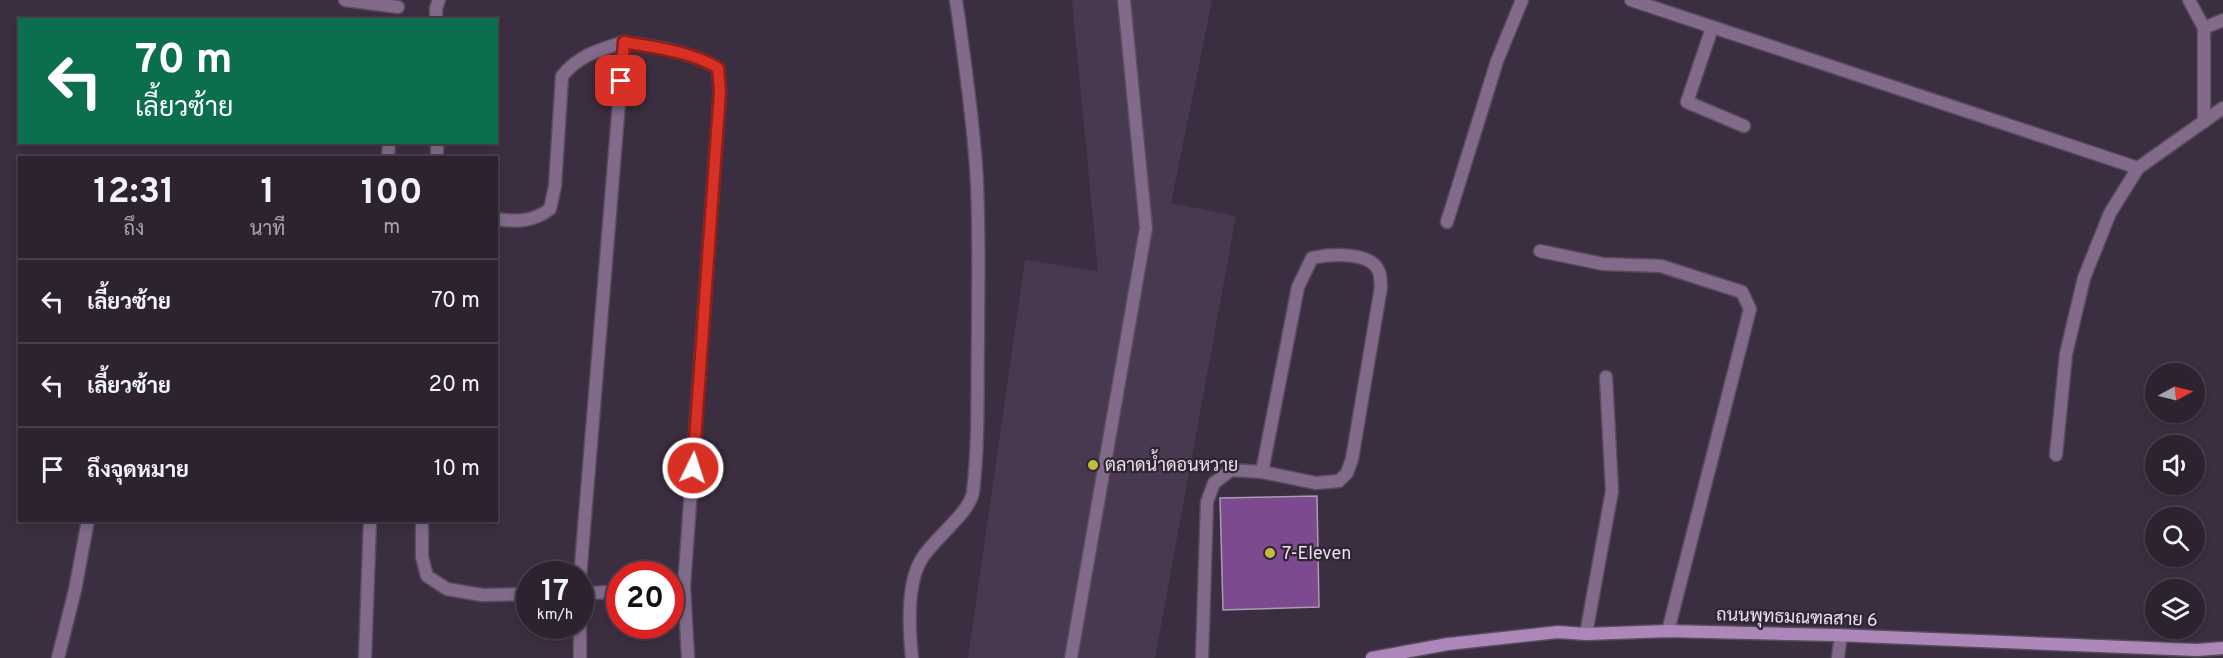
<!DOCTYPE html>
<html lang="th">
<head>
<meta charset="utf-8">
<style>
  body { margin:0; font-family:Overpass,Sarabun,sans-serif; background:#342a38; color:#f1f3f6; height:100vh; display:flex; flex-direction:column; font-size:22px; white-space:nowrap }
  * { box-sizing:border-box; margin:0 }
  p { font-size:20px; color:#a6a4ab }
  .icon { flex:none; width:33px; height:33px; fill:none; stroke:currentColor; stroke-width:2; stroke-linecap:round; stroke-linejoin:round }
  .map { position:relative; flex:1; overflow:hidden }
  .details { position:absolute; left:18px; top:156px; width:480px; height:366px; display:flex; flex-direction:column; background:#2c2230; border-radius:0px; box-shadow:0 3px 9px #0003,0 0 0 2px #483f4c }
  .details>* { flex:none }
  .hud { position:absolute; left:18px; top:18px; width:480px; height:126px; border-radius:0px; box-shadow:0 3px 9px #0003,0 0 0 2px #483f4c; background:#0b6e4f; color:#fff; overflow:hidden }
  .needle { width:39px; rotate:83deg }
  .tools { position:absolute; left:2145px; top:363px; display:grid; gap:12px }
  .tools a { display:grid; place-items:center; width:60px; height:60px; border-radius:50%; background:#2c2230; box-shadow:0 3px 9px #0003,0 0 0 2px #483f4c; font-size:30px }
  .speed { position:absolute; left:516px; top:561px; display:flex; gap:12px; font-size:30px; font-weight:700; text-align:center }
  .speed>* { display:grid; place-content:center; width:78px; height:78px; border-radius:50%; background:#2c2230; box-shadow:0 3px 9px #0003,0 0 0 2px #483f4c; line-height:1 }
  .speed small { font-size:15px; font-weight:400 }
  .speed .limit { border:9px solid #d22; background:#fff; color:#111 }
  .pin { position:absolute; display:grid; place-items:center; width:51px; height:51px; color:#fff; margin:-26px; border-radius:12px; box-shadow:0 3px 9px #0006 }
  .me { position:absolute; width:66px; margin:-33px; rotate:4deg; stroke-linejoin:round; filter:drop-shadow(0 0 4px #0008) }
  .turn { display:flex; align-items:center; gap:21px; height:126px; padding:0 18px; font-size:27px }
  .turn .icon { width:78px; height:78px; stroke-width:2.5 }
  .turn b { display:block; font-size:42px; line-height:51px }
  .eta { display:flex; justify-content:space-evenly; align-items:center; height:102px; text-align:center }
  .eta b { font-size:36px; font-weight:700; line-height:42px }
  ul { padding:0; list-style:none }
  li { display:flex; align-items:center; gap:18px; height:84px; padding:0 18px; border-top:2px solid #483f4c }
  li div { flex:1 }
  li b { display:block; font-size:22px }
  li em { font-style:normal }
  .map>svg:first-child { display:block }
</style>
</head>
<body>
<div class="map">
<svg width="2223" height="658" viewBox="0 0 2223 658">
  <rect width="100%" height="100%" fill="#3b2e40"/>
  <!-- built -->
  <path fill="#493950" d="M1072 0H1212L1171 203 1236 216 1155 658H968L1025 260 1098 271Z"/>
  <!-- building -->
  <path fill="#7d498f" stroke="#ab9cb1" stroke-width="1.5" d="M1317 496 1319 607 1223 610 1220 498Z"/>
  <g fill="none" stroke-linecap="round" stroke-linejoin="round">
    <!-- lane casing -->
    <g stroke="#574b5c" stroke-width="15">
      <path id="lane" d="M1631 0 2138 168 2223 108
        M2189 0 2204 28V122
        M436 20V8L439 0
        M1712 28 1687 102 1744 126
        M2204 28 2223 20
        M437 142V158
        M496 219C516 222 533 222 550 209L555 186 562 76C579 55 599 50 624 42
        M1447 222 1497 61 1522 0
        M422 520V557L427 576 447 589 482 595 530 594
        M580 577 624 42C657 47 689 51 718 68L720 91 684 586
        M670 587 684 586 688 658
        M580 594 620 591
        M580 626V658
        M1586 634 1612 491 1606 377
        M912 658C909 630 906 586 921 560 932 540 970 513 973 492 979 442 977 390 978 339 978 281 980 224 976 166 972 111 964 55 956 0
        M1202 658 1207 502 1214 483 1231 470 1262 472 1316 483 1339 481 1347 473 1352 459 1381 287C1380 282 1381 276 1379 272 1372 251 1329 254 1312 258L1298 287 1262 472
        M1838 658 1841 635"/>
    </g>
    <!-- street casing -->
    <g stroke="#574b5c" stroke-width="15">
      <path id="street" d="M345 0 398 7
        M388 158 389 142
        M1540 251 1603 264 1661 266 1742 292 1750 309 1668 631
        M2056 455 2066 354 2084 278 2110 213 2138 168
        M58 658 75 590 88 520
        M365 658 370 520
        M1071 658 1146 228 1124 0"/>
    </g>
    <!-- secondary casing -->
    <g stroke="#574b5c" stroke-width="15">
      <path id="secondary" d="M1372 658 1448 644 1558 632 1586 634 1668 631 1835 635 2197 650 2223 648"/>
    </g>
    <!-- lane -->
    <use href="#lane" stroke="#816a8a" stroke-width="12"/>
    <!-- street -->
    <use href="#street" stroke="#816a8a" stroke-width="12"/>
    <!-- secondary -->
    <use href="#secondary" stroke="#ac88ba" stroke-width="12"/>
  </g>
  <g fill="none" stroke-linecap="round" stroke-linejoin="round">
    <!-- route casing -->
    <g stroke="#8d1f18" stroke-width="15">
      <path id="route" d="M621 81 624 42C657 48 689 51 718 68L720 91 693 468"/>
    </g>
    <!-- route -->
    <use href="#route" stroke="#d93025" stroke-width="10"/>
  </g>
  <!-- markers -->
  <g fill="#c3bd3e" stroke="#302435" stroke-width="2">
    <circle cx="1093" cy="465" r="6"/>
    <circle cx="1270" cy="553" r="6"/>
  </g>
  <g text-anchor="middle" stroke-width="4.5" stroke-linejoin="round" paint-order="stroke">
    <!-- poi labels -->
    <g font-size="18" fill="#ebe3ef" stroke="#302435" text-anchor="start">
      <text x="1105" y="471">ตลาดน้ำดอนหวาย</text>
      <text x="1282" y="559">7-Eleven</text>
    </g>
    <!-- street labels -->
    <g font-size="18" fill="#ebe3ef" stroke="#302435">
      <text transform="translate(1797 617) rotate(2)" y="6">ถนนพุทธมณฑลสาย 6</text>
    </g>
  </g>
</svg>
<div class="tools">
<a><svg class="needle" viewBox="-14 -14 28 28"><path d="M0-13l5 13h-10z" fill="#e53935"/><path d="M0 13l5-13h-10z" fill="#a6a4ab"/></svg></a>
<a><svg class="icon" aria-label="sound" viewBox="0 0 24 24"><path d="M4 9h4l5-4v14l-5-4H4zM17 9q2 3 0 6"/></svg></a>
<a><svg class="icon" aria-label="search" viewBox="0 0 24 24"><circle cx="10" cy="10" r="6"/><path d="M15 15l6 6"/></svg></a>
<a><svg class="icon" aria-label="layers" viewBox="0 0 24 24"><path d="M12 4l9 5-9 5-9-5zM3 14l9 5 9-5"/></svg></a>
</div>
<div class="speed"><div>17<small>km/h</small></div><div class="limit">20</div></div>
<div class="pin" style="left:621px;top:81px;background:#d93025"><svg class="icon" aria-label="arrive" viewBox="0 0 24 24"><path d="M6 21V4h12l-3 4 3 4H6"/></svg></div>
<svg class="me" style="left:693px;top:468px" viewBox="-20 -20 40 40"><circle r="17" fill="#d93025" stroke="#fff" stroke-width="3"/><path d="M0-11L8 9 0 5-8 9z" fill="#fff"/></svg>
<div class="hud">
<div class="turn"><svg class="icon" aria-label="left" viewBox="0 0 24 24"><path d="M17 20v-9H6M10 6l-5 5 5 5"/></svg><div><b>70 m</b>เลี้ยวซ้าย</div></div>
</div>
<section class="details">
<div class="eta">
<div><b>12:31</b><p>ถึง</p></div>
<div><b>1</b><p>นาที</p></div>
<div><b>100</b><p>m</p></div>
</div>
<ul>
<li><svg class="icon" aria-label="left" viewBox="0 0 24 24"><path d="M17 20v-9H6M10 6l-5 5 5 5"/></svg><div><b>เลี้ยวซ้าย</b></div><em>70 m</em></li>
<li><svg class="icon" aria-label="left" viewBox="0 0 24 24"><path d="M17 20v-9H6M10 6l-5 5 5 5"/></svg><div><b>เลี้ยวซ้าย</b></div><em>20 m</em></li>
<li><svg class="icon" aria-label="arrive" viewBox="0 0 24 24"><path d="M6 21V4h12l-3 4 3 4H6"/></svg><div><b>ถึงจุดหมาย</b></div><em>10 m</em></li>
</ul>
</section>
</div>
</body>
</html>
